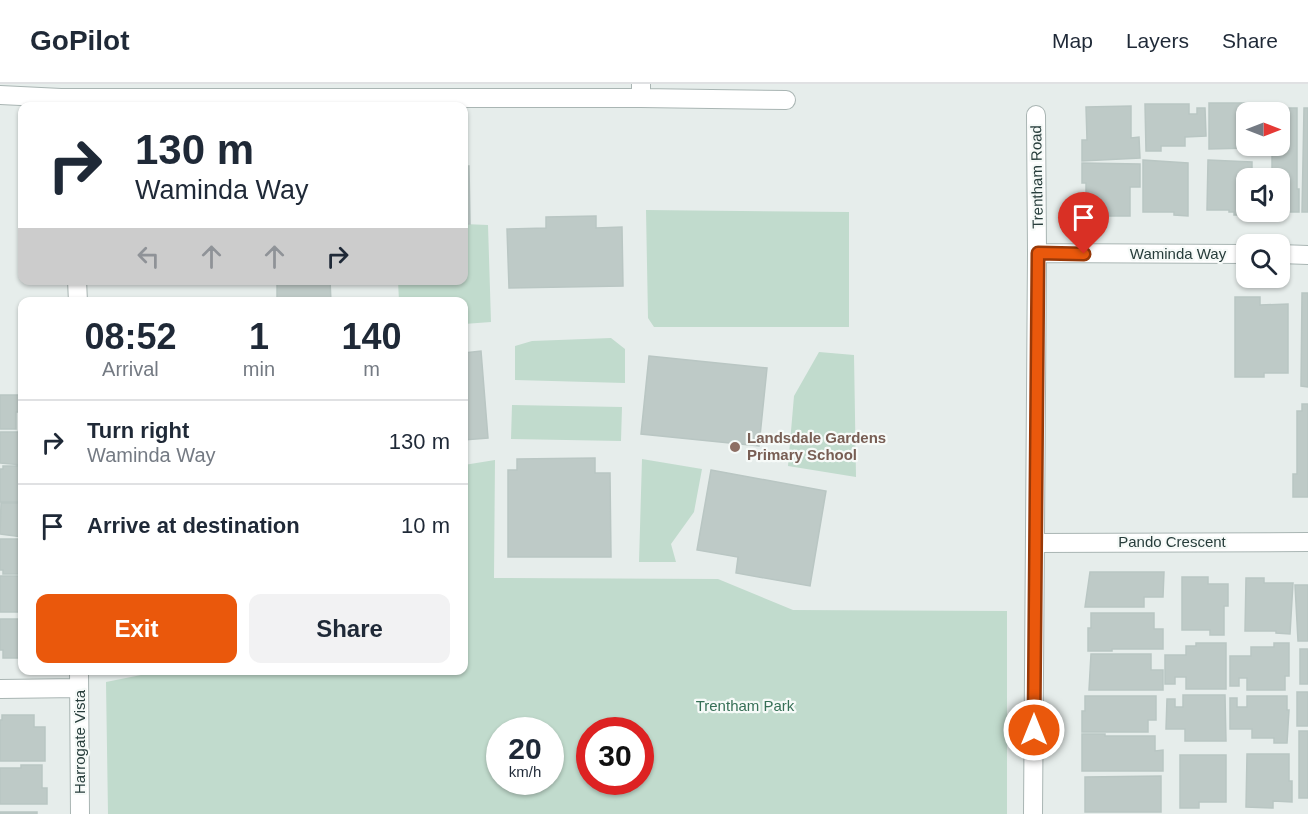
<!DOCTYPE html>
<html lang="en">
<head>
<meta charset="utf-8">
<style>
  body { margin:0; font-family:Helvetica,sans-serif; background:#f2f2f3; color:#1f2937; height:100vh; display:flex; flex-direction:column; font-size:22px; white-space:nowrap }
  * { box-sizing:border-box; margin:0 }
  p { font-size:20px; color:#747a83 }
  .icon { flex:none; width:33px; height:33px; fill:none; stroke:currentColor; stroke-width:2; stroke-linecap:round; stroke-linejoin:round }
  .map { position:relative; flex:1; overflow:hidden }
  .details { position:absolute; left:18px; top:213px; width:450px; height:378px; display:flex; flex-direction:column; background:#fff; border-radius:12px; box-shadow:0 2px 4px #0004 }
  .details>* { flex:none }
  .guide { position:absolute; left:18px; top:18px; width:450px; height:183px; border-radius:12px; box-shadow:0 2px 4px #0004; background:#fff; color:#1f2937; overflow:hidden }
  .needle { width:39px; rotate:90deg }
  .controls { position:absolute; left:1236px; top:18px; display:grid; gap:12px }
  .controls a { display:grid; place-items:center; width:54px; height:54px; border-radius:12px; background:#fff; box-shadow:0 2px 4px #0004; font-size:30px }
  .speed { position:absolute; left:486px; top:633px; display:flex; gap:12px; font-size:30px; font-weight:700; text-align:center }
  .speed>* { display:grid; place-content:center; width:78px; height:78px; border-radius:50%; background:#fff; box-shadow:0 2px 4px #0004; line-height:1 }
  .speed small { font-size:15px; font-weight:400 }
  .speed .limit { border:9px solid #d22; background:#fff; color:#111 }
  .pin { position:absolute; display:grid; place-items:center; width:51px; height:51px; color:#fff; margin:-62px -26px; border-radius:50% 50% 50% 0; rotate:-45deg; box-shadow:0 0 6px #0007 }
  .pin .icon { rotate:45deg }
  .me { position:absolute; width:66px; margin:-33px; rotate:0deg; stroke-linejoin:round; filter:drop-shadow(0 0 4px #0008) }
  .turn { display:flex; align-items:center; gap:21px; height:126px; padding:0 18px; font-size:27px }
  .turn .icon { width:78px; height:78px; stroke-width:2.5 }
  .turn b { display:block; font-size:42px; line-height:51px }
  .lanes { display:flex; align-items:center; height:57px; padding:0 18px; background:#0003; justify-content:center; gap:30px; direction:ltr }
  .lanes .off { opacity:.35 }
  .eta { display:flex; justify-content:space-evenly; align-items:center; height:102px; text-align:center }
  .eta b { font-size:36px; font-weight:600; line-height:42px }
  .cta { display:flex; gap:12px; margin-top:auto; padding:12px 18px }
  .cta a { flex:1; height:69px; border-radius:12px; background:#ea580c; color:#fff; font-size:24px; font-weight:600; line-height:69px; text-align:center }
  .cta a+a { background:#f2f2f3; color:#1f2937 }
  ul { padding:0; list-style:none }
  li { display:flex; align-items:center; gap:18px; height:84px; padding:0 18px; border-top:2px solid #e0e1e3 }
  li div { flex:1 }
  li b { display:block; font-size:22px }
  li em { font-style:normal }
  header { display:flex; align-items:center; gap:36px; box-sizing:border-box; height:84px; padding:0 30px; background:#fff; border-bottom:2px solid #e0e1e3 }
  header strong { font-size:28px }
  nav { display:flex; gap:33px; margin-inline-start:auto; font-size:21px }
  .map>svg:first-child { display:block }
</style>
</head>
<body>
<header>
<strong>GoPilot</strong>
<nav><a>Map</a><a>Layers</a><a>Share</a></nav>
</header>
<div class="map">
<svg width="1308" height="730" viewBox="0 0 1308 730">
  <rect width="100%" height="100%" fill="#e6edeb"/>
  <!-- green -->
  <path fill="#c1dbcd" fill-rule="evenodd" d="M646 126 849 128V243H654L648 234Z
    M464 140 488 141 491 238 464 240V218L399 217 398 197 464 196Z
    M611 254 625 265V299L515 296V262L532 257Z
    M819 268 854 271 856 393 788 382 794 312Z
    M512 321 622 323 621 357 511 355Z
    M642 375 702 385 694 428 671 460 676 478H639Z
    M495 376 494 494 718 495 793 526 1007 527V730H108L106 598 146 590V586H464V381ZM500 646H550V698H500ZM590 646H640V698H590Z"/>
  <!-- building -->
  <path fill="#becac7" stroke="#b9c6c3" stroke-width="1.5" d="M1209 19H1254V28H1246V62L1249 64 1209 65Z
    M1145 20H1189V30H1197V24H1205L1206 52 1185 53V62H1161V67H1146Z
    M1131 22V54L1139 53 1140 74 1082 77V56H1087L1086 23Z
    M1287 24H1297V105H1299V128H1272H1280V94H1272V62H1280V37H1287Z
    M1304 24H1308V128H1302Z
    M1143 76 1188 79V132L1174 131V128H1143Z
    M1208 76 1252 78V94H1246V128H1251V131H1234V128H1229V126H1207Z
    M1082 79 1140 80V103H1130V132H1086V99H1082Z
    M464 82H469L470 140H464Z
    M596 132V144L622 143 623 202 509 204 507 145 546 144V133Z
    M277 196H330L331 218H277Z
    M1302 209H1308V303L1301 302Z
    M1235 213H1260V221L1288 220V289H1264V293H1235Z
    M481 267 488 354 464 356V269Z
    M649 272 767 284 759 362 641 350Z
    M0 311H22V328H16V345H0Z
    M1302 320H1308V413H1293V390H1297V327H1302Z
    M0 348H22V381L0 379Z
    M595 374V389H610L611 473H508V386H517V375Z
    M3 382H22V418H0V385H3Z
    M711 386 826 407 810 502 736 489 738 473 697 466Z
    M1 419H22V453L0 450Z
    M0 455H22V490H3V486H0Z
    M1090 488H1164L1163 513H1144V523H1085Z
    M0 492H22V531V528H0Z
    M1182 493H1208V500H1228V522H1224V551H1210V546H1182Z
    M1246 494H1264V499H1293L1290 550 1276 549V547H1245Z
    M1295 501H1308V557H1298Z
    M1091 529H1154V545H1163V565H1112V567H1088V544H1091Z
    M0 535H22V574H3V566H0Z
    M1196 559H1226V605H1186V593H1175V600H1165V571H1186V562H1196Z
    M1274 559H1289V592H1285V606H1247V594H1239V602H1230V572H1251V563H1274Z
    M1300 565H1308V600H1300Z
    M1091 570H1151V586H1163V606H1089Z
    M1297 608H1308V642H1297Z
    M1183 611H1225L1226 657H1185V645H1166L1167 615H1175V623H1183Z
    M1085 612H1156V636H1148V648H1082V627H1085Z
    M1247 612H1287V626H1289L1287 659H1274V654H1252V645H1230V614H1237V623H1247Z
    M2 631H34V643H45V677H0V636H2Z
    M1299 647H1308V714H1299Z
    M1082 650H1105V652H1155V667L1163 666V687H1082Z
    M1247 670H1289V697H1292V718L1273 717V724L1246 723Z
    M1180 671H1226V718H1199V724H1180Z
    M21 681H42V704H47V720H0V684H21Z
    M1161 692V728H1085V693Z
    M0 728H37V730H0Z"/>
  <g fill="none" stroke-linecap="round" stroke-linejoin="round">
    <!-- minor casing -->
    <g stroke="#a9b5b3" stroke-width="20">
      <path id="minor" d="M0 11 61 14H641V0
        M641 14 786 16
        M1037 169 1246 170
        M1280 170 1308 171
        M77 196 78 218
        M1035 459 1308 458
        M79 586 80 730
        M0 605 79 604
        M1033 730 1037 169 1036 31"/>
    </g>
    <!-- minor -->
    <use href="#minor" stroke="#fff" stroke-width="18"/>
  </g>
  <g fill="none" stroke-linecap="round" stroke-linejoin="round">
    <!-- route casing -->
    <g stroke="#983908" stroke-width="15">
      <path id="route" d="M1034 646 1038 169 1084 170"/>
    </g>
    <!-- route -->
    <use href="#route" stroke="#ea580c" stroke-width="10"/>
  </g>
  <!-- markers -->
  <circle fill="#8d6e63" stroke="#f6faf8" stroke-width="2" cx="735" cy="363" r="6"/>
  <g text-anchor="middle" stroke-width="4.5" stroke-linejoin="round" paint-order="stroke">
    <!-- street labels -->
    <g font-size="15" fill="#273d3b" stroke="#f6faf8">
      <text transform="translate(1037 93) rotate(-91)" y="5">Trentham Road</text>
      <text x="1178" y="175">Waminda Way</text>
      <text x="1172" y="463">Pando Crescent</text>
      <text transform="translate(80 658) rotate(-90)" y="5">Harrogate Vista</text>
    </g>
    <!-- education labels -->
    <g font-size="15" font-weight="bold" fill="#785e54" stroke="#f6faf8" text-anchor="start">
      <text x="747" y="359">Landsdale Gardens<tspan x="747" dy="17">Primary School</tspan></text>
    </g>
    <!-- park labels -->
    <g font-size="15" fill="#366f56" stroke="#f6faf8">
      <text x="745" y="627">Trentham Park</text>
    </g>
  </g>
</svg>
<div class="controls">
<a><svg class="needle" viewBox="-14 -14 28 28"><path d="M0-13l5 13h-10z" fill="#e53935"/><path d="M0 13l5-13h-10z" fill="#747a83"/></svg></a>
<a><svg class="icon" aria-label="sound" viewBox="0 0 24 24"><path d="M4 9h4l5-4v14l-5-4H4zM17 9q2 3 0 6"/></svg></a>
<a><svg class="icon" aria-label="search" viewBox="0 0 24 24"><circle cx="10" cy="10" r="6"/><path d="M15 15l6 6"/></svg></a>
</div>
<div class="speed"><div>20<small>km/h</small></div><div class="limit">30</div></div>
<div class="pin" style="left:1084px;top:170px;background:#d93025"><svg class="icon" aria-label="arrive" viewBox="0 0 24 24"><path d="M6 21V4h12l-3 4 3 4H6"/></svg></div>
<svg class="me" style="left:1034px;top:646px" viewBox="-20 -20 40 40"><circle r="17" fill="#ea580c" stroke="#fff" stroke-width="3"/><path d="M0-11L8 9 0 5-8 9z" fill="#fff"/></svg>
<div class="guide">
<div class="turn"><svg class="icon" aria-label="right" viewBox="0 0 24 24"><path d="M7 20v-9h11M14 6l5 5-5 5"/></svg><div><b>130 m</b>Waminda Way</div></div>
<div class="lanes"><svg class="icon off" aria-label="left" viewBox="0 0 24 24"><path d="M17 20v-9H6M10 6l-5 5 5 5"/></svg><svg class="icon off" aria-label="ahead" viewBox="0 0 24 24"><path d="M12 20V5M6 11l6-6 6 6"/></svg><svg class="icon off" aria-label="ahead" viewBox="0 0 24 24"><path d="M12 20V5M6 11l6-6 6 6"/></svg><svg class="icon" aria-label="right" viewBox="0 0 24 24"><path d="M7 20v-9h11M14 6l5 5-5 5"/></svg></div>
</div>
<section class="details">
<div class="eta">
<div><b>08:52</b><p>Arrival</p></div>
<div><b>1</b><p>min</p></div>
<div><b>140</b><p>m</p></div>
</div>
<ul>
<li><svg class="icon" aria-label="right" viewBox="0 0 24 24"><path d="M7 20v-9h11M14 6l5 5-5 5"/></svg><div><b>Turn right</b><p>Waminda Way</p></div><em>130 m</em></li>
<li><svg class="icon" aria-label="arrive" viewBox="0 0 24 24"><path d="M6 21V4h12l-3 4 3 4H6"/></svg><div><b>Arrive at destination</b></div><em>10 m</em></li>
</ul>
<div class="cta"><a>Exit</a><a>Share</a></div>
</section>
</div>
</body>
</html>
